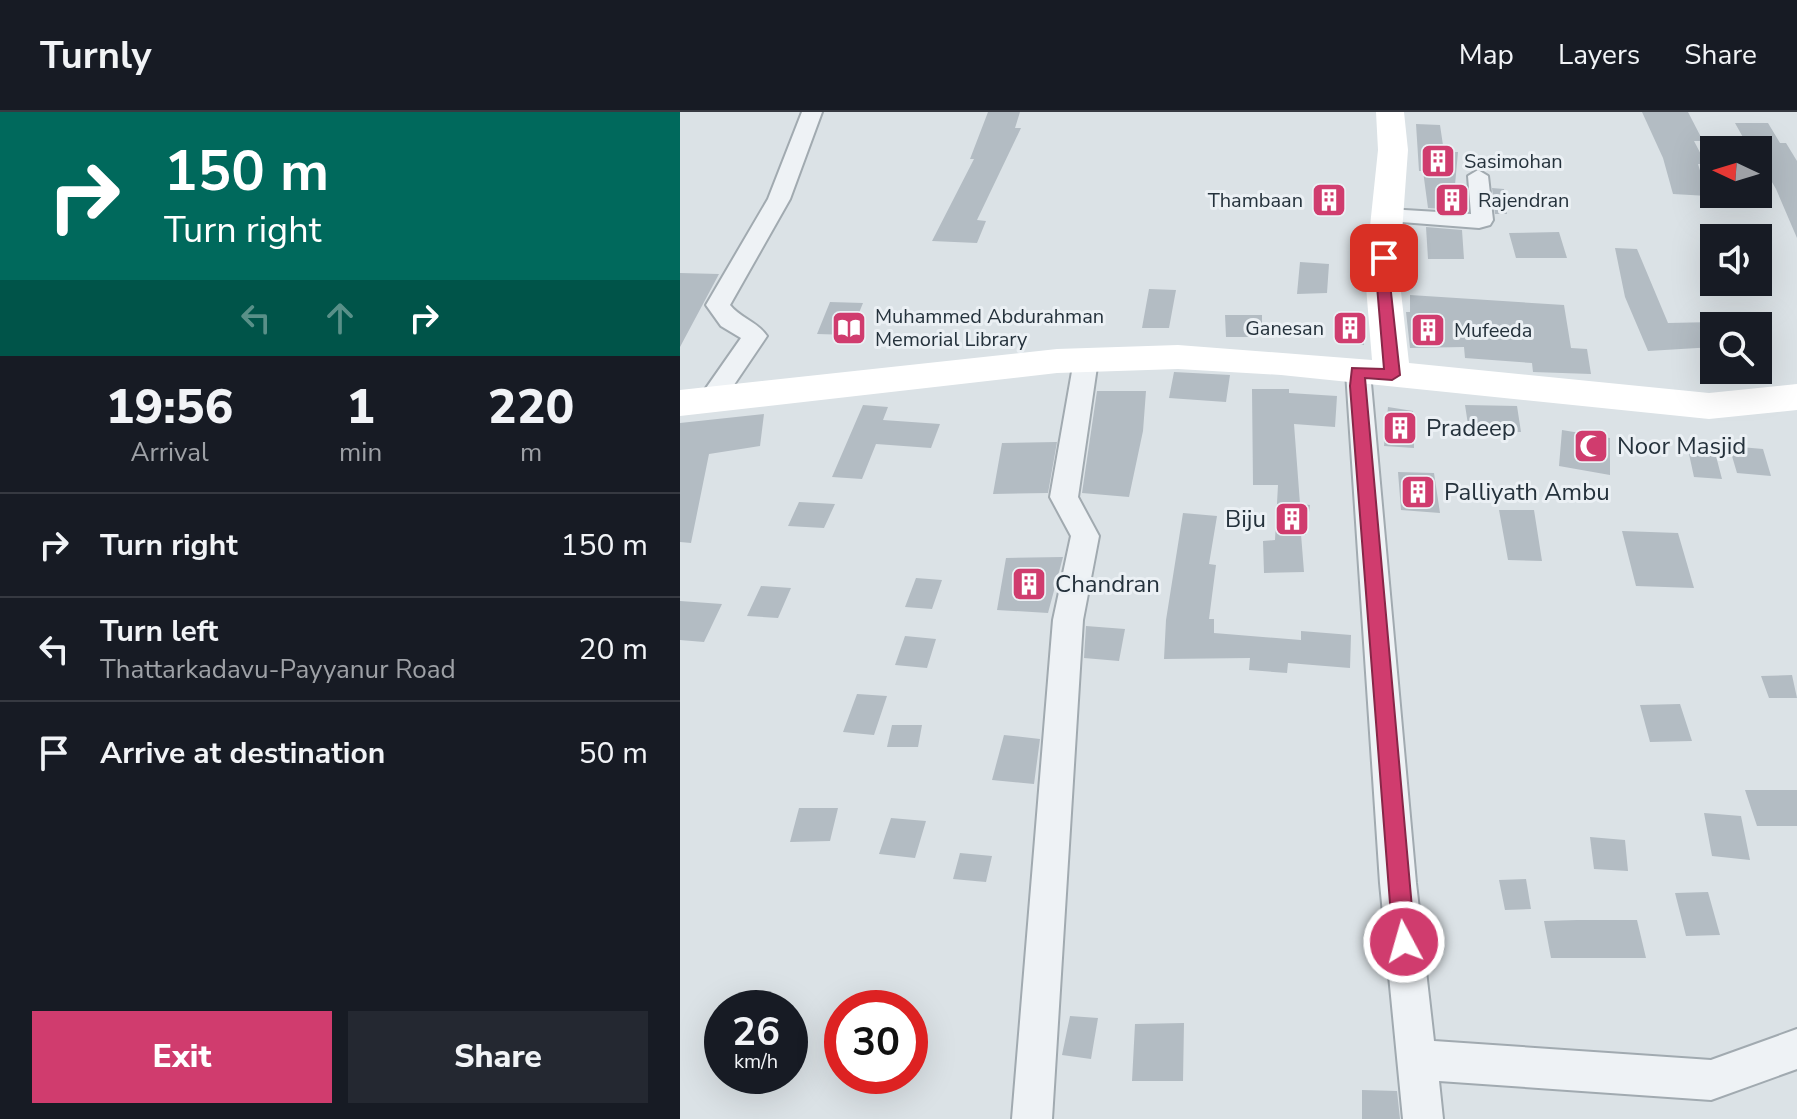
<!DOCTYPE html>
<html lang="en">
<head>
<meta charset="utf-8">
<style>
  body { margin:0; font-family:"Nunito Sans",sans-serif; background:#242831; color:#f1f3f6; height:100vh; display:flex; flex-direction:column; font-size:30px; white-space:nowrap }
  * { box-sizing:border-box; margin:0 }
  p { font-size:26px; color:#9ea1a6 }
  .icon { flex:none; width:44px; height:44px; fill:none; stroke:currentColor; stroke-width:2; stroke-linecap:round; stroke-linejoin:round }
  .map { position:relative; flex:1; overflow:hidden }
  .details { display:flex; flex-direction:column; background:#171b24; width:680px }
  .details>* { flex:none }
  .hud { background:#00695c; color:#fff; overflow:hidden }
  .needle { width:52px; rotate:274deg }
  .controls { position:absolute; left:1020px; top:24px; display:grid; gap:16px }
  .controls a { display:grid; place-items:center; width:72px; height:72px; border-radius:0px; background:#171b24; box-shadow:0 8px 32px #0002; font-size:40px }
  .speed { position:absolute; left:24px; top:878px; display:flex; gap:16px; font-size:40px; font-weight:700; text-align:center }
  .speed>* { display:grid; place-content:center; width:104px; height:104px; border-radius:50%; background:#171b24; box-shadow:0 8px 32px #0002; line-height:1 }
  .speed small { font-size:20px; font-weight:400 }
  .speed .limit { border:12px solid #d22; background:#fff; color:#111 }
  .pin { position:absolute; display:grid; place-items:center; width:68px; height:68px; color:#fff; margin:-34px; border-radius:16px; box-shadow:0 4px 12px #0006 }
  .me { position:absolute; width:88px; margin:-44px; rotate:354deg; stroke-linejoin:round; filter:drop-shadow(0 0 6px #0008) }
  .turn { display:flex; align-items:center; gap:28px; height:168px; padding:0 32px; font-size:36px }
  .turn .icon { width:104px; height:104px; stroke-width:2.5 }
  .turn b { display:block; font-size:56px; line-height:68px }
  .lanes { display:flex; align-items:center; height:76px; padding:0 32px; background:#0003; justify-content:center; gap:40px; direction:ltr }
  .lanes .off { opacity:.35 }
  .eta { display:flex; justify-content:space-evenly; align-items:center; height:136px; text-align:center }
  .eta b { font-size:48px; font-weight:800; line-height:56px }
  .button { display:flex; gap:16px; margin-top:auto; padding:16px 32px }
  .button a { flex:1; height:92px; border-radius:0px; background:#d03c6e; color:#fff; font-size:32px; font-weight:800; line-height:92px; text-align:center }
  .button a+a { background:#242831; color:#f1f3f6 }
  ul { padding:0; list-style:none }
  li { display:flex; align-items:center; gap:24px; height:104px; padding:0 32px; border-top:2px solid #363941 }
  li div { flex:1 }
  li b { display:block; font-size:30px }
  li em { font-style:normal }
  header { display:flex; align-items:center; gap:48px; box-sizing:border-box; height:112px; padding:0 40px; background:#171b24; border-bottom:2px solid #363941 }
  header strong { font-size:38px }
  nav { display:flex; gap:44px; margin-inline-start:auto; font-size:28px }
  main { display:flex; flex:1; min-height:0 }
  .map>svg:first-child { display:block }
</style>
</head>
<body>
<header>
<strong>Turnly</strong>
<nav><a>Map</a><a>Layers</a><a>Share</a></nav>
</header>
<main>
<section class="details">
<div class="hud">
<div class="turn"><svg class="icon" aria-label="right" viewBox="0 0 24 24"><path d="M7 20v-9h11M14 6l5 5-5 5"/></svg><div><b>150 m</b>Turn right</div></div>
<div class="lanes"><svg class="icon off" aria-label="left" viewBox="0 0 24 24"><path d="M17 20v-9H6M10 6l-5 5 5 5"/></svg><svg class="icon off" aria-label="ahead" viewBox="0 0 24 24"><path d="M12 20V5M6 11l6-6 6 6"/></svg><svg class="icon" aria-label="right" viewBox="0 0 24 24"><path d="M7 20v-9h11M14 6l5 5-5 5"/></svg></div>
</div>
<div class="eta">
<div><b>19:56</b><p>Arrival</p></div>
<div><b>1</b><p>min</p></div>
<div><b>220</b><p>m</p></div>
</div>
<ul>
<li><svg class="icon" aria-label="right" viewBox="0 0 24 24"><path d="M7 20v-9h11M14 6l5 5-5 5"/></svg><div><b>Turn right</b></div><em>150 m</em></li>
<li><svg class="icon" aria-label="left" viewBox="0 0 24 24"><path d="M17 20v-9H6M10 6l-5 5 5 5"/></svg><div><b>Turn left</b><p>Thattarkadavu-Payyanur Road</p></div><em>20 m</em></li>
<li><svg class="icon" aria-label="arrive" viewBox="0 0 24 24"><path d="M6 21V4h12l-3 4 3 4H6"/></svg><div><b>Arrive at destination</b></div><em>50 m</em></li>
</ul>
<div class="button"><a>Exit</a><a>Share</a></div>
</section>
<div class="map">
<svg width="1117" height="1007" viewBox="0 0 1117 1007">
  <rect width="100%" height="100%" fill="#dbe2e6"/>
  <!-- building -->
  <path fill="#b3bcc3" d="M308 0H340L335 16H341L297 108 306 109 297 131 252 129 294 47H290Z
    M962 0H1008L1023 29H1014L1026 52H1018L1028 84 993 82 983 46Z
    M1055 11H1088L1100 31H1106L1117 49V126L1096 77 1078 46V38H1070Z
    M736 12 760 13 764 40H778L775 73 786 74 788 99 748 96 743 59H739Z
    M812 76 824 77 827 102H815Z
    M746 115 782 118 784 147H748Z
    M879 120 887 146H836L829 121Z
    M935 136 957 137 988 211 1034 210V235L968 239 945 185Z
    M620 150 649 152 647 181 617 182Z
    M0 161 39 162 0 235Z
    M469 177 496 178 489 216H462Z
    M730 183 884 193 891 236 907 237 911 262 853 260 852 251 785 246 784 235 730 236 726 200H730Z
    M150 190 183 191 170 223 137 222Z
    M657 202H684V233L656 230Z
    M545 203H582V225H546Z
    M494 260 550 263 546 290 489 286Z
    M572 277H609V281L657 284 655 315 614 312 620 392 630 393 626 423 621 422 624 460 584 461 583 429 595 428 598 373H573Z
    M417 279H466L463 319 449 385 402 381Z
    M183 293 208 295 203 308 260 312 251 336 196 332 182 367 152 365Z
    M785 293 837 294 841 320 789 319Z
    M708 295 733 299 734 336 704 334Z
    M84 302 80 334 29 342 11 431 0 430V311Z
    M882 318 930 326V363L879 354Z
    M377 330 368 381 313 382 322 331Z
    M1049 334 1083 337 1091 364 1057 361Z
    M1009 342 1036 344 1042 367 1014 365Z
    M718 360 754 361 760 401 721 398Z
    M119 390 155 392 144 416 108 414Z
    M819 398H854L862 449 828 448Z
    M503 401 537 404 529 452 536 453 529 507H534V521L621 528V519L671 523 670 556 608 551 607 561 569 558 570 546 484 547 486 508Z
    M942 419 998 421 1014 476 956 474Z
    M383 445 368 501 317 498 326 446Z
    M236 466 262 468 252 497 225 495Z
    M81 474 111 476 98 506 67 504Z
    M0 489 42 492 24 530 0 528Z
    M406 514 445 517 439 549 404 546Z
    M225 524 256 527 247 556 215 553Z
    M1112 563 1117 586H1089L1081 564Z
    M177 582 207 584 194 623 163 620Z
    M1000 592 1012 629 970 630 960 593Z
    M212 613H242L238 635H207Z
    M324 623 360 627 354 672 312 668Z
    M1065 678H1117V714H1077Z
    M119 696H158L150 729 110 730Z
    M1024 701 1061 704 1070 748 1032 744Z
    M211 706 246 709 235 746 199 742Z
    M910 725 945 728 948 759 914 757Z
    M280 741 312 744 306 770 273 767Z
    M846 767 851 797 825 798 819 768Z
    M1028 780 1040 823 1006 824 995 781Z
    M897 808H957L966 846H871L864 809Z
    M390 904 418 906 411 947 382 943Z
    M504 911 503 969H452L455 912Z
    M682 978 717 979 720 1007H682Z"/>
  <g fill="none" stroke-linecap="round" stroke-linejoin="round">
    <!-- minor casing -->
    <g stroke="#a1aab0" stroke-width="4">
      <path id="minor" d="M122 0H142L110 87 50 193C60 206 78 210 87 224L39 295 30 298 21 295 17 289 61 226 41 214 26 193 88 87Z
        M798 58 808 64 813 108 810 113 799 116 708 109 697 103 708 97 791 102 788 64Z
        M406 240 415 242 418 248 398 385 419 424 403 508 372 1007H332L373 508 391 424 370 385 394 248 397 242Z
        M678 251 687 254 690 260 736 771 754 929 1031 948 1117 917V957L1031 988 759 969 763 1007H723L700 771 666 260 669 254Z"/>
    </g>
    <!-- minor -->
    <use href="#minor" fill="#eef2f5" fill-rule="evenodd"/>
    <!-- secondary -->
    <path fill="#fff" fill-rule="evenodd" d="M696 0H724L728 38 719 162 729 251 1029 281 1117 272V298L1029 307 601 263 498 257 377 261 0 304V278L377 237 498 233 692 248 685 162 698 38Z"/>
  </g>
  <!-- route -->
  <path fill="#d03c6e" stroke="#872748" stroke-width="2" d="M704 142 711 146 709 162 720 263 712 268 685 266 735 830 732 838 724 841 716 838 713 830 670 274 672 256 704 257 696 162 697 146Z"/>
  <!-- icons -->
  <defs>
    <g id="building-square" transform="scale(1.8)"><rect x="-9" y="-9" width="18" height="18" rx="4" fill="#d03c6e" stroke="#ebf0f4"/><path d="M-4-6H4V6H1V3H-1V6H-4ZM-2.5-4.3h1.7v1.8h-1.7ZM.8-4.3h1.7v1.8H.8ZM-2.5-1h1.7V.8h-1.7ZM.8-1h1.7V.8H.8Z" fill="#fff"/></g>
    <g id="library-square" transform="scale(1.8)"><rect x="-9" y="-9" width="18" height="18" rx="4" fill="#d03c6e" stroke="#ebf0f4"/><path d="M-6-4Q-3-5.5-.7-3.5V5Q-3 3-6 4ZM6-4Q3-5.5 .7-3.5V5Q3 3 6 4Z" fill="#fff"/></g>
    <g id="mosque-square" transform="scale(1.8)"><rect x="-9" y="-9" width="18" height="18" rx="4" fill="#d03c6e" stroke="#ebf0f4"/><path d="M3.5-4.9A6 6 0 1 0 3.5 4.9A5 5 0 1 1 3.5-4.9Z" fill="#fff"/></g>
  </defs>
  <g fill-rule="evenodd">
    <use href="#building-square" x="758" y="49"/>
    <use href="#building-square" x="649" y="88"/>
    <use href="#building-square" x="772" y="88"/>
    <use href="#library-square" x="169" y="216"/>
    <use href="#building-square" x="670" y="216"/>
    <use href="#building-square" x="748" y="218"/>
    <use href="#building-square" x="720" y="316"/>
    <use href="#mosque-square" x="911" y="334"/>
    <use href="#building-square" x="738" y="380"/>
    <use href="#building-square" x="612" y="407"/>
    <use href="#building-square" x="349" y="472"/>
  </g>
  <g text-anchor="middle" stroke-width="6" stroke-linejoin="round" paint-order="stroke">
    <!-- far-poi labels -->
    <g font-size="20" fill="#25323c" stroke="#ebf0f4" text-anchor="start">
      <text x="784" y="56">Sasimohan</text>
      <text x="623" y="95" text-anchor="end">Thambaan</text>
      <text x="798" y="95">Rajendran</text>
      <text x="195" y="211">Muhammed Abdurahman<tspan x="195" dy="23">Memorial Library</tspan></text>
      <text x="644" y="223" text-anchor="end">Ganesan</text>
      <text x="774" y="225">Mufeeda</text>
    </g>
    <!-- poi labels -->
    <g font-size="24" fill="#25323c" stroke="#ebf0f4" text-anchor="start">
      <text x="746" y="324">Pradeep</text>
      <text x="937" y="342">Noor Masjid</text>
      <text x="764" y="388">Palliyath Ambu</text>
      <text x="586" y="415" text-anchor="end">Biju</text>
      <text x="375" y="480">Chandran</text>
    </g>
  </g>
</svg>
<div class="controls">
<a><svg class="needle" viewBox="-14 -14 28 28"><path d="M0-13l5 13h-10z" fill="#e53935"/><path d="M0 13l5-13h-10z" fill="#9ea1a6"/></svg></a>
<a><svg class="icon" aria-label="sound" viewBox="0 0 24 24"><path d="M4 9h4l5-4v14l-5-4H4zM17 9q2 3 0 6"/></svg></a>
<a><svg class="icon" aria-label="search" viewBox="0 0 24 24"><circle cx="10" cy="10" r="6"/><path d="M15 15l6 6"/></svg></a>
</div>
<div class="speed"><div>26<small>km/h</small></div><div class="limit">30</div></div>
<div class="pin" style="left:704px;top:146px;background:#d93025"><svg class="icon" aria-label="arrive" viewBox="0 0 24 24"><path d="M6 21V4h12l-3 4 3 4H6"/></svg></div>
<svg class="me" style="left:724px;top:830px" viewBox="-20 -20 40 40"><circle r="17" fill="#d03c6e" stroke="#fff" stroke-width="3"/><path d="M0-11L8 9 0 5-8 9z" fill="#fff"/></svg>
</div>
</main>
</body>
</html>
